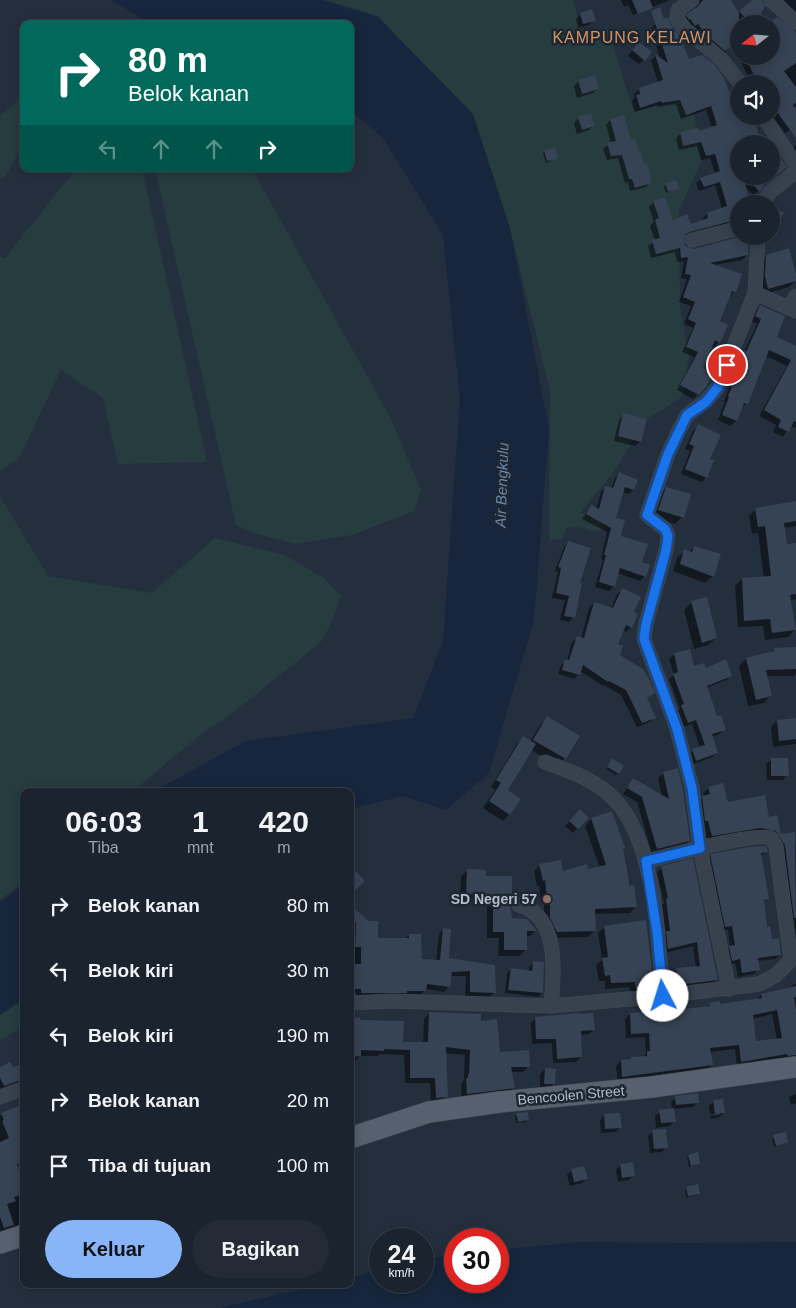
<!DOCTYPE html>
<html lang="id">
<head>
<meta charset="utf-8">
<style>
  body { margin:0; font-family:Helvetica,sans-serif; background:#242b36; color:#f1f3f6; height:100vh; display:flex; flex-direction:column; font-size:19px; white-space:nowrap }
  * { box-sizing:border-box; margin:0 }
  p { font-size:16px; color:#a0a4aa }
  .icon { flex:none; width:28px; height:28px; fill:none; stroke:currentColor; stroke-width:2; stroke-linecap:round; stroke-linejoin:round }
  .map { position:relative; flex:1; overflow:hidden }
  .sheet { position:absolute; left:20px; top:788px; width:334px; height:500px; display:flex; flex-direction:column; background:#1b232e; border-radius:10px; box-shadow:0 2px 12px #0003,0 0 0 1px #39404a }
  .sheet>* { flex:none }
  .top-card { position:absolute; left:20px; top:20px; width:334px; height:152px; border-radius:10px; box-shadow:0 2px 12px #0003,0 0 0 1px #39404a; background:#00695c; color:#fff; overflow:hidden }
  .needle { width:32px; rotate:253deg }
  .buttons { position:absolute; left:730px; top:15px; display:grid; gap:10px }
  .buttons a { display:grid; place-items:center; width:50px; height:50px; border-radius:50%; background:#1b232e; box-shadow:0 2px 12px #0003,0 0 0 1px #39404a; font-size:25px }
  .speed { position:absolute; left:369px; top:1228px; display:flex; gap:10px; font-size:25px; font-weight:700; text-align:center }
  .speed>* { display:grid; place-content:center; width:65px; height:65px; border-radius:50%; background:#1b232e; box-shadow:0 2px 12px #0003,0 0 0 1px #39404a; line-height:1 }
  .speed small { font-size:12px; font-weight:400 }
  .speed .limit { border:8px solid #d22; background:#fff; color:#111 }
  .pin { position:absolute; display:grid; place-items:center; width:42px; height:42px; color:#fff; margin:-21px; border:2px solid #fff; border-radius:50%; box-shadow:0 1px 5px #0007 }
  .me { position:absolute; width:55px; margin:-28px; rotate:355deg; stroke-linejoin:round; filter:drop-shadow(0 0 4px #0008) }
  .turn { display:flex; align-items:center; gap:18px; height:105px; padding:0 25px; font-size:22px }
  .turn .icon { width:65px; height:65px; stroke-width:2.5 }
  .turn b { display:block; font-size:35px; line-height:42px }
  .lanes { display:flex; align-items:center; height:48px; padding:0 25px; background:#0003; justify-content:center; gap:25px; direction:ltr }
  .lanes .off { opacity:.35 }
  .eta { display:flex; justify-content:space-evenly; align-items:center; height:85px; text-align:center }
  .eta b { font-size:30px; font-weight:800; line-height:35px }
  .action { display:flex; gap:10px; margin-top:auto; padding:10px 25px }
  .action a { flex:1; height:58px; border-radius:30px; background:#8ab4f8; color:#111; font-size:20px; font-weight:800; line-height:58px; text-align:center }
  .action a+a { background:#242b36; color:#f1f3f6 }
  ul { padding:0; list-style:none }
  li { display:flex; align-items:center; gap:15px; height:65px; padding:0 25px }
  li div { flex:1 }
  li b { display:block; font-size:19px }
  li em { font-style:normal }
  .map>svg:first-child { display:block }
</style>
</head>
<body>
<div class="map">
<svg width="796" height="1308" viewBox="0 0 796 1308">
  <rect width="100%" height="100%" fill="#242f3e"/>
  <!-- green -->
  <path fill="#263c3f" d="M326 0H573L583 36 607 27 634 112 691 97 702 160 679 210 680 307 689 356 682 397 647 419 613 473 580 513 595 515 604 523 603 530 591 531 578 527 566 528 562 539 549 540 550 391 509 225 436 79 378 16Z
    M24 95V143L6 175 0 179V116Z
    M76 169H142L207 462 118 464 103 398 61 370 19 458 0 472V257L5 258Z
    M155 169H252L389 415 421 490 414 511 352 535 296 544 257 534 236 525Z
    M0 496 48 576 152 593 215 538 285 555 325 579 341 596 331 624 320 643 236 710 199 736 133 791H24V881L0 900Z
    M24 999V1025L0 1041V1015Z"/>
  <!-- water -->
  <path fill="#17263c" d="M111 0H322L378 17 473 114 510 228 549 429 534 620 489 773 446 810 403 796 350 809V791H154L246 741 413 718 443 641 460 399 443 235 383 138 350 110V24H151Z
    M24 884V999L0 1015V903Z
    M578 1242 691 1243 796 1242V1308H219L325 1284H350V1278L380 1270V1281H422L423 1260 455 1254V1281H498V1250Z"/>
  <!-- shadow -->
  <path fill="#0007" fill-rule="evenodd" d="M621 0H670L633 15 628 5 624 7Z
    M694 0H729L738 14 749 4 757 0H762L755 24H739V56H771V24H769L777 19 796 37V86L795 87 796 126 785 133 771 115V84H752L735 50 733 51 731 48 720 55 683 20 694 11 697 4Z
    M784 0H796V14Z
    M581 14 594 20 589 25 578 28 576 19Z
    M656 23 669 25 688 61 739 116 761 143 764 142 765 144H739V176H771V160L776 172 754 195 744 186 748 198 745 201V204H739V226L732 224 683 236 682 243 689 249 747 255 742 260 714 265 734 291 730 296 718 322 719 342 714 347 711 346 701 368 705 387 693 399 677 390 694 357 682 352 693 328 684 324 691 306 679 302 687 279 681 278 684 261 677 262 675 252 651 258 648 246 655 241 650 226 654 222 649 207 654 202 672 222 691 225 703 221 702 219 707 214 722 209 715 185 699 191 696 183 701 179 715 174 710 158 701 160 697 146 679 150 676 138 681 133H698L712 128 706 110 681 119 676 104 657 107V105L635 112 632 101 635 97 634 94 639 90 658 83 651 60 656 56 660 59 651 28Z
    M634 48 644 60 639 64 628 56Z
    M579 81 597 89 593 93 577 98 574 86Z
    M579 118 593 126 589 130 577 134 574 123Z
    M610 120 630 141 638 155 651 182 646 187 630 191 628 182 625 183 618 158 607 160 603 149 611 143 606 125Z
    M796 145V162L789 151Z
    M545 151 556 158 546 163 543 153Z
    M666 185 678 188 666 193 664 187Z
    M766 256 796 279V280L789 287 761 295 759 263Z
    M760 306 776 338 796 347V428L790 426 783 437 773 432 776 425 759 416 787 366 766 356 746 404 741 408 736 421 730 426 718 420 725 402 724 401 731 382 729 381 739 357 744 352 757 324 751 321 755 311Z
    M623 415 640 442 635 446 614 441 619 420Z
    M698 426 709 459 706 477 702 482 681 474 690 451 685 449 693 431Z
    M620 473 637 480 633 490 629 494 622 492 615 519 620 536 641 563 645 576 640 581 617 573 614 586 609 591 595 587 603 560 601 559 607 532 582 519 591 506 596 509 601 492 606 487 611 489 615 478Z
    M666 488 682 517 675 524 652 517 659 496Z
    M796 503V526L784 528 786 545H796V599L790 600 795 630 788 637 765 640 763 626 738 627 735 586 742 579 764 578 758 533 752 534 749 516 756 509Z
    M568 542 579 584 573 618 569 622 560 620 565 600 552 598 558 572 555 571 564 547Z
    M694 547 713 576 705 583 673 571 677 558 685 551 689 552Z
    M622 590 633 613 631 627 626 632 622 630 616 645 619 656 653 693 646 699 654 717 650 722 637 727 621 695 604 685 603 686 580 671 575 679 558 674 561 665 567 661 572 642 577 638 581 639 589 608 594 603 611 609 617 594Z
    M692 602 716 638 708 645 694 649 684 610Z
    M774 649H796V673L794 676H766L771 695 764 703 748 706 739 666 746 659 770 653Z
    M689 651 693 668 731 675 726 680 706 688 716 718 724 729 720 734 711 737 717 753 712 757 691 765 688 755 693 751 700 748 692 724 683 727 677 711 680 709 669 679 674 675 669 659 674 655Z
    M547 718 565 758 558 766 531 750 507 791 509 814 503 821 483 808 495 790 491 787 517 744 523 738 530 742 540 725Z
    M796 719V744L773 747 771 727 777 721Z
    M771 760 787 775 783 780H767L766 764Z
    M610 762 618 773 616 775 606 769Z
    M664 773 689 841 684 846 652 854 637 802 623 794 633 779 662 797 658 778Z
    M709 788 727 803 768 818 780 836 794 834 796 850V944L793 945 770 836 707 841 697 803 704 797 703 793Z
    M580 811 587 818 573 833 565 826Z
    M611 813 636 906 630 913 594 914V931L588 937 551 938 544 924V903H541L539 886H537L534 871 540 865 562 873 600 868 585 826 591 819Z
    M766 852 760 856 768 898 763 903 766 928 771 941 780 954 776 959 757 961 758 969 754 974 738 977 735 963 728 965 725 952 730 947 728 930 721 931 706 860 711 856Z
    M662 868 717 980 712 985 674 989 672 974 677 969 696 968 693 946 664 953 662 937 666 934 662 905 664 903 657 872Z
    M468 870 485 877 509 905 511 920 535 931 530 936H526L525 950 519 956H498L499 938H487V901L460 900 461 876Z
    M350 907 376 939H405L409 935 421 961H436L439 934 444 929 448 959 494 966V993L489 998 465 997 466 976H450L449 986 444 992 425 989 420 996 356 998V993L350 994V951L353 914 350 917Z
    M604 927 652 988 646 994 630 995 629 987 605 989V981H599L596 965 602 960 598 933Z
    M533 963 542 993 538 997 505 993 507 973 512 969 529 972V967Z
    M794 984H796V1060H783V1058L737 1066 735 1049 710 1052 712 1065 707 1070 618 1082 616 1066 621 1061H628L631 1058 643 1057 646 1054 645 1037 626 1038 625 1019 630 1014 706 1008 710 1004 719 1005 757 999 761 995 789 989ZM772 1014 777 1040 755 1043 752 1019Z
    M429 1013 480 1022 499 1053 529 1066 523 1072H511L513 1088 508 1093 462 1099 461 1085 464 1079 465 1055 445 1053 446 1096 441 1102 431 1103 430 1083H405L404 1055 380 1054 377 1056H360L354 1062H350V1020L401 1043H423L424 1019Z
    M536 1018 593 1030 589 1034 580 1035 581 1057 576 1062 553 1063 552 1043 532 1044 531 1023Z
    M24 1065V1084L0 1090V1068L12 1069Z
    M545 1069 554 1083 549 1088H540V1074Z
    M796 1094V1103L791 1105 789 1097Z
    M676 1098 698 1102 693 1107 673 1109 674 1121 670 1126 656 1128 655 1116 660 1112 672 1110 671 1102Z
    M714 1101 724 1113 719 1117 711 1119 710 1116 720 1115V1113L710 1114 709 1106Z
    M2 1114 20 1162 16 1167 24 1193V1225L0 1232V1116Z
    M517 1114 528 1120 526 1122 516 1123 515 1116Z
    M604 1115 620 1127 616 1132 601 1133 600 1120Z
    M653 1131 666 1147 662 1152 650 1153 648 1136Z
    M774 1137 787 1142 774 1147 772 1139Z
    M689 1156 699 1164 689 1167 687 1158Z
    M620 1165 634 1175 629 1180 618 1182 616 1170Z
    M571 1171 586 1179 582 1183 570 1186 567 1175Z
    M687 1188 699 1193 697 1195 686 1197 685 1190Z"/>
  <!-- building -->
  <path fill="#364354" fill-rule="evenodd" d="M632 0H650L653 8 638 14Z
    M703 0H731L739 13V43L725 51 705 34 698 24 695 26 690 19 689 20 686 15 697 7Z
    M752 0H762L765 6 756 24H750L739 11Z
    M660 7 664 19 668 17 670 24 680 36 689 59 702 55 714 64 723 76 730 93 734 92 739 107V116H753L762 144H739V176H743L749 198 739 201V219L690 232 686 234 684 238 685 246 694 249 742 236H749L748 255 710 263 742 274 736 292 732 291 720 321 728 325 720 343 715 340 703 368 714 373 706 387 699 395 680 385 698 352 686 347 696 323 688 319 695 302 683 297 691 275 685 274 688 257 681 258 680 248 656 254 652 240 660 238 655 220 659 218 653 201 665 197 673 220 687 214 691 224 708 218 707 213 727 206 720 182 704 187 700 178 720 171 715 154 706 156 701 142 683 146 680 132 699 128V131L717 125 711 106 686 115 680 100 662 103 661 101 640 108 636 95 640 94 639 88 663 80 655 54 668 63 651 11Z
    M592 9 596 21 583 24 580 13Z
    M777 17 794 30 796 34V63L784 71 796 87V102L793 105 796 109V138L771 104V84H758L745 56H775L771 50 781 44 771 29V24L768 23Z
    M639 42 652 52 645 61 632 50Z
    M595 75 599 89 582 94 578 80Z
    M591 113 595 126 582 130 578 117Z
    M624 115 631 140 635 138 639 153H641L644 164 647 163 652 183 635 188 632 179H629L622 155 611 156 607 143 616 141 610 119Z
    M555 147 558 159 547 161 544 150Z
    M782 160 787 167 764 185 760 192 744 176H771V168Z
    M676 180 679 189 668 192 665 183Z
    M771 206 784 213 771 236Z
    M789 248 796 274V281L768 289 765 276 766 255Z
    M760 305 785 316 777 337 796 346V422L794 421 789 432 778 427 781 420 764 410 791 360 769 350 748 404 744 403 737 421 722 415 729 397 728 396 736 377 733 376 744 350 746 352 761 319 755 316Z
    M623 413 647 419 641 442 618 436Z
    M698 424 721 435 710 459 714 460 707 478 685 469 694 446 689 444Z
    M619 472 638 480 634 490 625 487 616 518 625 520 621 536 648 544 642 562 650 565 646 577 620 568 615 587 599 582 606 555H604L611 528 586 514 591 505 599 509 605 486 613 488Z
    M666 487 691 494 684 518 658 510Z
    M796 501V521L784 523 787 544 796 543V594L790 595 796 630 772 633 770 619 744 621 742 578 771 576 765 526 758 527 755 508Z
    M568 541 591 548 580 583H582L575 618 564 616 569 596 556 593 561 568 558 567Z
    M694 546 721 554 714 577 680 564 684 549 692 552Z
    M622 588 641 597 634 612 638 614 632 628 626 625 618 644 623 646 620 655 643 669 649 679 655 693 647 698 656 718 642 723 626 690 609 681 608 682 583 665 580 675 562 670 565 659 569 660 577 636 584 638 594 602 613 608Z
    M707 597 717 638 702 643 691 601Z
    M796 647V669L766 670 772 696 756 700 746 658 774 651V648Z
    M690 649 694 666 704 663 706 668 726 659 732 676 707 686 717 716 721 715 726 730 712 734 718 753 696 761 692 749 705 745 696 720 688 723 681 705 684 704 673 674 678 672 674 653Z
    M547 716 580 736 566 759 533 740Z
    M796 718V739L779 741 777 720Z
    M523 736 536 744 508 790 521 799 510 815 489 801 501 783 496 780Z
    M612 758 624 766 619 774 607 767Z
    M771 758H788L789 776H771Z
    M678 768 683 790 690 841 657 849 642 797 627 788 633 778 669 799 663 772Z
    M723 783 728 802 765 795 769 817 777 815 781 834 795 832 796 918H794L785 845 776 831 761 828 712 836 708 821H705L702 796 710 794 708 787Z
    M580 809 589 818 578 829 569 821Z
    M612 811 625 848 623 849 630 886 634 885 637 907 595 909 596 931 557 932 550 918V897L547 898 545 880 543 881 539 864 561 860 563 871 587 864 588 869 606 865 591 818Z
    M766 846 768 852 761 853 769 899 764 900 767 927 770 926 772 939 779 938 781 955 758 958 760 970 742 973 740 959 732 961 729 946 735 945 732 926 725 927 710 854 749 847Z
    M693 858 718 980 678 985 676 968 700 966 697 942 668 949 666 931H670L666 899 668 898 661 866Z
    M350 865 365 881 350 895Z
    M467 869 486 870V876H512V900L510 905 512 918 527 919 537 931H527V950H504V932H493V895L466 894Z
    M350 905 369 921H378V938H409V934H421L422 959 440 960 443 928 451 929 449 958 495 965 496 993 470 992V971L452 972 450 987 427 984 426 991H407V993H361V989H350V964H361V947H355L356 923 350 918Z
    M646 920 654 988 636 990 635 982 611 983 610 975 605 976 602 958 608 957 604 926Z
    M533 961 544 962 543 993 508 990 511 968 532 971Z
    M796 986V997H794L796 1010V1055L788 1056 787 1054 741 1062 739 1045 710 1048 713 1065 622 1077 621 1060 631 1059V1057L647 1056V1051H650L649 1033 631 1034 630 1013 694 1008 710 1006 709 1003 720 1001V1004L762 998 761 994ZM777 1010 782 1038 756 1041 753 1015Z
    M429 1012 481 1014V1021L497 1019 500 1052 529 1050 530 1067H511L515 1088 467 1094 466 1078H468V1074H469L470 1050 446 1047 448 1097 436 1098 435 1078H410V1050L384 1049V1051L361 1050V1056L350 1057V1018H360V1020L404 1021 403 1042H428Z
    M580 1013V1014L593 1013 595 1030 581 1031 582 1057 557 1059 556 1039H536L535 1017Z
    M10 1062 13 1067 24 1064V1079L4 1086 0 1078V1067Z
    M545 1068 556 1069 555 1084H544Z
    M698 1093 699 1103 676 1105 675 1096Z
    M723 1099 725 1113 715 1114 713 1100Z
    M24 1104V1157L20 1158 22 1163 17 1164 24 1194 14 1197 16 1201 7 1204 14 1225 4 1228 0 1217V1142L9 1138 2 1121 4 1120 1 1113Z
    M674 1108 676 1122 661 1123 659 1110Z
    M528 1112 529 1120 518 1122 516 1113Z
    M620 1113 622 1128 605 1129 604 1114Z
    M666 1129 668 1148 654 1149 652 1130Z
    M786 1132 788 1142 776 1146 773 1135Z
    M698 1152 700 1164 691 1166 688 1155Z
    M633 1162 635 1176 622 1178 620 1164Z
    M584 1166 588 1179 574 1182 571 1169Z
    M698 1184 700 1194 688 1196 686 1187Z"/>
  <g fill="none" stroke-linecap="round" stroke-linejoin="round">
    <!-- street casing -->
    <g stroke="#414a57" stroke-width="15">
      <path id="street" d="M692 0 678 10 677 19 685 29 720 58 741 84
        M771 0 796 22
        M763 116 796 165
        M762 204 770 192 796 171
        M692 240 739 228
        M755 293 758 236
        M789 308 796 296
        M545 762C570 771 596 780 615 800 656 843 658 939 663 996
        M647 861C667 856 756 832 771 838L776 846 791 960
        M519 905C560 916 554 973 551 1006
        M729 989 700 848 692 788 677 729 644 639 646 624 666 550 668 536 665 529 647 515 668 454 679 430 687 415 706 401 718 387 755 293 796 311
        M350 1003 391 1001 551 1006 663 996 759 984 776 975 796 955
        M0 1097 24 1088"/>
    </g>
    <!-- primary casing -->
    <g stroke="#414a57" stroke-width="22">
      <path id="primary" d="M350 1138 429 1112 500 1102 652 1087 796 1067
        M0 1243 24 1235"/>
    </g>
    <!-- street -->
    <use href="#street" stroke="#38414e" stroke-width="14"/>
    <!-- primary -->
    <use href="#primary" stroke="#56606e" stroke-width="21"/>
  </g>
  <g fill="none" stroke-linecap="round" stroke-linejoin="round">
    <!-- route casing -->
    <g stroke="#114b97" stroke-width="12">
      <path id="route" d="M663 996 657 932 646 861 700 848 692 788 677 729 644 639 646 624 666 550 668 536 665 529 647 515 668 454 687 415 706 402 718 387 727 365"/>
    </g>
    <!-- route -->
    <use href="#route" stroke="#1a73e8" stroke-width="9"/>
  </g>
  <!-- markers -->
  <circle fill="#8d6e63" stroke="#1d2633" stroke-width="2" cx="547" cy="899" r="5"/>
  <g text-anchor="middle" stroke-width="5" stroke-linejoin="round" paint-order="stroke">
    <!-- poi labels -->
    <g font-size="14" font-weight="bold" fill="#b4bcc9" stroke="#1d2633" text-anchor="end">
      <text x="537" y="904">SD Negeri 57</text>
    </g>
    <!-- street labels -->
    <g font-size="14" fill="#b4bcc9" stroke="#1d2633">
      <text transform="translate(571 1095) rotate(-5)" y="5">Bencoolen Street</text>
    </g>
    <!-- water labels -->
    <g font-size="15" font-style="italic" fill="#6d86a8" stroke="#1d2633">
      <text transform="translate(502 485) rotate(-88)" y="5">Air Bengkulu</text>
    </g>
    <!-- quarter labels -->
    <g font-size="16" letter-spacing="1" fill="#d59563" stroke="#1d2633">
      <text x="632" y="43">KAMPUNG KELAWI</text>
    </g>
  </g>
</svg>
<div class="buttons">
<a><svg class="needle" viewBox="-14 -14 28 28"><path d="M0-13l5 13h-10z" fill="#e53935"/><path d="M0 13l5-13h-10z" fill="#a0a4aa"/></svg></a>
<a><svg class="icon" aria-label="sound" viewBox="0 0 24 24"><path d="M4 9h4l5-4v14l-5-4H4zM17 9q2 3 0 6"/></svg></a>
<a>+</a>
<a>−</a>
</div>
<div class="speed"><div>24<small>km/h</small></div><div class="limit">30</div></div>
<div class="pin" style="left:727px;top:365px;background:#d93025"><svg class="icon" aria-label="arrive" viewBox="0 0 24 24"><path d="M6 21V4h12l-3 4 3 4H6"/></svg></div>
<svg class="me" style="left:663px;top:996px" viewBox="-20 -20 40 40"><circle r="19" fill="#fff"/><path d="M0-13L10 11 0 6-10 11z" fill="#1a73e8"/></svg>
<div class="top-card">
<div class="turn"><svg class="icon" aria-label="right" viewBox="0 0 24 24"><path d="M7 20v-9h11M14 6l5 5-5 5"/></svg><div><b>80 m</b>Belok kanan</div></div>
<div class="lanes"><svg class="icon off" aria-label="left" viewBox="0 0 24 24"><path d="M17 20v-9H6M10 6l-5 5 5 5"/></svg><svg class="icon off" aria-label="ahead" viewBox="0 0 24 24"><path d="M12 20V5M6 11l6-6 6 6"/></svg><svg class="icon off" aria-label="ahead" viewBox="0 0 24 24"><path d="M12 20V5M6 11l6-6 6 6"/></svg><svg class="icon" aria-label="right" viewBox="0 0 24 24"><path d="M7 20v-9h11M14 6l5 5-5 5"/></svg></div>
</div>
<section class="sheet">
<div class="eta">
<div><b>06:03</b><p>Tiba</p></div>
<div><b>1</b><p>mnt</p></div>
<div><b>420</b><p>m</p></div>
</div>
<ul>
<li><svg class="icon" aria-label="right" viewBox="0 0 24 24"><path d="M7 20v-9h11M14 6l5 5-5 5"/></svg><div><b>Belok kanan</b></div><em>80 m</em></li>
<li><svg class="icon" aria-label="left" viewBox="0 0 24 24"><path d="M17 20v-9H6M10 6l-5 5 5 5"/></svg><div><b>Belok kiri</b></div><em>30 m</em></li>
<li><svg class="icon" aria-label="left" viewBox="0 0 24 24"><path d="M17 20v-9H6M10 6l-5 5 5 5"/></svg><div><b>Belok kiri</b></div><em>190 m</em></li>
<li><svg class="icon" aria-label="right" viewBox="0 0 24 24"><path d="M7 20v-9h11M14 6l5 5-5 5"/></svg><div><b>Belok kanan</b></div><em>20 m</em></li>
<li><svg class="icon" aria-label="arrive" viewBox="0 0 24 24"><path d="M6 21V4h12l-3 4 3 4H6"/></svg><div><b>Tiba di tujuan</b></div><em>100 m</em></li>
</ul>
<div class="action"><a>Keluar</a><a>Bagikan</a></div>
</section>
</div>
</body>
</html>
